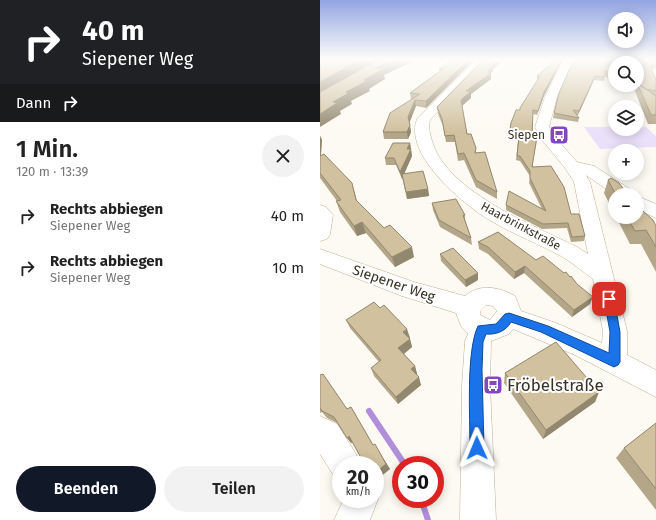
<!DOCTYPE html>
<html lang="de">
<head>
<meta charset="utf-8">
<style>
  body { margin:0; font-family:"Fira Sans",sans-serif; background:#f2f2f2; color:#222; height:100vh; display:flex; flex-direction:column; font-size:15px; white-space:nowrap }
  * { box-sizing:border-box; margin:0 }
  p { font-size:13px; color:#767676 }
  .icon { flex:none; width:22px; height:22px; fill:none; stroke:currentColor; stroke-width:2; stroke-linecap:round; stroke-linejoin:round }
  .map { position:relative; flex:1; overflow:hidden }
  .drawer { display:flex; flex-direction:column; background:#fff; width:320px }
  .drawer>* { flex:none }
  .guide { background:#202124; color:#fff; overflow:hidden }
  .buttons { position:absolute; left:288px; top:12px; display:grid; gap:8px }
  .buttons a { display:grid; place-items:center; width:36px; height:36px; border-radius:50%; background:#fff; box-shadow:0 2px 10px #0003; font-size:20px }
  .speed { position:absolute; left:12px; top:456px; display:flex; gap:8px; font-size:20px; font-weight:700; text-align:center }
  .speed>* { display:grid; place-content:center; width:52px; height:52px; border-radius:50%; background:#fff; box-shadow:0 2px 10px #0003; line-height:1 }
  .speed small { font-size:10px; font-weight:400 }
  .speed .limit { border:6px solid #d22; background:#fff; color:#111 }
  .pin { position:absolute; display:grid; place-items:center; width:34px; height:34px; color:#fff; margin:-17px; border-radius:8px; box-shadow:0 2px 6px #0006 }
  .me { position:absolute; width:44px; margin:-22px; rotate:359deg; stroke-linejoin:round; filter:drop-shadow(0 0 3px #0008) }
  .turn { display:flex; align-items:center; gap:14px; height:84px; padding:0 16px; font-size:18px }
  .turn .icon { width:52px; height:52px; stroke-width:2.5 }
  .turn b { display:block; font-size:28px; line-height:34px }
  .then { display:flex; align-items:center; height:38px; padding:0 16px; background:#0003; gap:8px; font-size:15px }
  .round { display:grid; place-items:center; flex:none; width:42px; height:42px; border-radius:21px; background:#f2f2f2 }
  .head { display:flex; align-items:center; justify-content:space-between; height:68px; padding:0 16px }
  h1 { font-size:24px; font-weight:600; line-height:30px }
  .primary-button { display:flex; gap:8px; margin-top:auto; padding:8px 16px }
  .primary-button a { flex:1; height:46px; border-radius:24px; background:#111827; color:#fff; font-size:16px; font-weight:600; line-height:46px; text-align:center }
  .primary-button a+a { background:#f2f2f2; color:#222 }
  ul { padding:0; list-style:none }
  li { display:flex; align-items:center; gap:12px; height:52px; padding:0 16px }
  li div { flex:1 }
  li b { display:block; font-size:15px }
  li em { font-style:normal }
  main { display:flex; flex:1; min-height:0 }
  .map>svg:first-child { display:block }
</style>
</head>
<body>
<main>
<section class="drawer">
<div class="guide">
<div class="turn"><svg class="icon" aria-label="right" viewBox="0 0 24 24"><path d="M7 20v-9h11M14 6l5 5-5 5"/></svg><div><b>40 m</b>Siepener Weg</div></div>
<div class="then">Dann<svg class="icon" aria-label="right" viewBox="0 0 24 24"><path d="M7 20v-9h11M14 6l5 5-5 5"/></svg></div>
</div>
<div class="head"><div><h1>1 Min.</h1><p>120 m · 13:39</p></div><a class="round"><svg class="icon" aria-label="close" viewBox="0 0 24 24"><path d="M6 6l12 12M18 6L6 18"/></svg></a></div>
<ul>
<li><svg class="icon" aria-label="right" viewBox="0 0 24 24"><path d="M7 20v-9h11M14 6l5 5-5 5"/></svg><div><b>Rechts abbiegen</b><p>Siepener Weg</p></div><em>40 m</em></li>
<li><svg class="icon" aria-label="right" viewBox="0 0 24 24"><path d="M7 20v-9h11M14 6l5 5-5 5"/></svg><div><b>Rechts abbiegen</b><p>Siepener Weg</p></div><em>10 m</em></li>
</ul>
<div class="primary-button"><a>Beenden</a><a>Teilen</a></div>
</section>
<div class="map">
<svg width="336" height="520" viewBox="0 0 336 520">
  <rect width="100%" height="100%" fill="#fdfaf3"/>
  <!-- green -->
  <path fill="#ebe0fa" d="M264 127H295V129L326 127 336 136V147L280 149Z"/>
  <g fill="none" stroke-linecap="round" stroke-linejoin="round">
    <!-- stream -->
    <path stroke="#b18eda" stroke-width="6" d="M49 411 85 465
      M101 499 108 520"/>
    <!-- minor casing -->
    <g stroke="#bfb08f" stroke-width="1">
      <path id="minor" d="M157 59H168L110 120C108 128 110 133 112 141 127 192 213 225 257 247L268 254 254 182 245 168 222 140 215 127 225 97 244 59H254L237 97 229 127 233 135 257 162 274 166 313 191 316 195H295L266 175 270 182 307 331V355L336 370V397L255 355 193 329 189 334 171 341 170 386 176 520H140L142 386 145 341 148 334 141 326 136 313 82 296 0 264V249L94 282 145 296C160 283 179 287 195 296L201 311 236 323 282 343 283 331 273 279C263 272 253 263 241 256 215 242 185 231 160 214 136 197 84 153 97 119ZM166 305 173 306 177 311 170 320 160 315V311Z
        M317 196 336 204V218L317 209Z
        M0 205 6 207 13 215 10 234 7 239 0 241Z
        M0 416 17 424 36 454 41 465H21V479L14 476 0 454Z
        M55 492 58 499 50 520H14L24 499H55Z"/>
    </g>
    <!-- minor -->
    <use href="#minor" fill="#fff" fill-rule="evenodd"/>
  </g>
  <!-- wall -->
  <path fill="#b4a689" d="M155 59 106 108 96 106 89 123 91 132 88 139H64L63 132 92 99H91L90 93 120 71 119 69Z
    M164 59H180V60L179 64 173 69V71L171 73V79L151 94V98L142 105 147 134 156 148V153L177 192V199L156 187 144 160 138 161 135 142H126L123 126 118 114 117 107Z
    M236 59H243L224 96 217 115 213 114 212 137 213 167 251 214 265 236 264 241 251 242 247 228 222 229 186 210V205L222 209 209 183 210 176 200 161 196 160 198 141 189 140V135L200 110V108L218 80H217V76Z
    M292 59 288 79 285 74 284 81 274 80 258 115H257L259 118 258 122 233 118 234 113Z
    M315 59H335L334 62 336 65 335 69H332V71L336 79V95H334L336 96V124H328L315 91 316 85H317V63H316Z
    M0 136 2 140 1 155 32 183 37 201 94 257 75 267 46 233 37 236 20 212 16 201H17L0 178Z
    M90 143 92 156 84 173 108 189 109 196 87 199 82 177V179L76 165H66L65 158Z
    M288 180 308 195H295V215L284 193Z
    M112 203 145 215V220L151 238 152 245 120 227 113 210Z
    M322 210 336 226V272L321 244H310L296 217H317Z
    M178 232 270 304 252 317 204 273 194 279 168 254 159 249 158 242Z
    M120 254 158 273V280L146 287 121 261Z
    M26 320 90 338H89L90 339 92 347 84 354 95 366 97 374H96L101 385 78 404 54 376 51 368 59 362 30 328Z
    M185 373 279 392 275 402 223 439 184 383Z
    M0 375 27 409 31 407 53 445 58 450 70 469 55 481 33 442 31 443 17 423 7 418 2 412 0 413Z
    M336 423V510L296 458 304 448Z"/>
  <!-- shaded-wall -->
  <path fill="#92876f" d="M41 59H60L0 94V82Z
    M75 59H98L64 75 65 79 49 89 50 91 31 101 32 104 20 111 21 114 0 127V114L26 92 44 80 56 68Z
    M149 59H155L106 108V101Z
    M174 59H180V60L179 64 173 69V71L171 73V79L151 94V98L142 106 141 100 146 91 167 72Z
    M242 59H243L224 96 217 115 218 111 224 92Z
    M275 76 274 80 258 115 259 111Z
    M95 100 96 106 89 124 88 117Z
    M90 125 91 132 88 139 87 132Z
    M0 136 2 140 0 166Z
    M90 143 92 156 82 179 80 172 87 149Z
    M108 189 109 196 87 199 86 192Z
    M42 222 46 233 37 236 34 226Z
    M92 247 94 257 75 267 72 257Z
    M205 266 204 273 194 279 195 272Z
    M158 273V280L146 287 145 280Z
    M273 297 270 304 252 317 254 310Z
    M87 329 90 338 86 340 83 332Z
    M90 339 92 347 81 356 78 348Z
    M95 366 97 374 94 376 91 369Z
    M99 377 101 385 78 404 76 397Z
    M279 392 275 402 223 439 226 430Z
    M29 436 33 442 31 443 27 438Z
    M58 450 70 469 55 481V473Z"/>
  <!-- building -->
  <path fill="#d1c19f" stroke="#92876f" d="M0 59H41L0 82Z
    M60 59H75L56 68 63 69 44 80 47 81 26 92 29 93 13 102 17 103 0 114V92Z
    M133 59H149L106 101 95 100 88 117 90 125 87 132H63L70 113 100 94 90 93 123 69H119Z
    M164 59H179L172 65H173L169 69H171L167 72 171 73 146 91H151L141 100 147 134H151L156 148 155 153 165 152 177 192 156 180 144 153 138 154 134 135 125 136 122 119 117 107Z
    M236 59H242L224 92 218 111 213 110 212 137H217L212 167 231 166 244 187 251 214H259L265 236 252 237 248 223 223 224 186 205 189 191 226 211 210 178V171L200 156H197L199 136 189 135 191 123 196 110H200V108L220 76H217Z
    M254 59H292L289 75 286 70 285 77 275 76 259 111 253 110 259 118 234 113 239 93Z
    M317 59H335V60H333L336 65H331L332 71 336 79V91L326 89 318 84Z
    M317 83 336 96V115H331Z
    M73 143H90L87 149H91L80 172 74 158H65Z
    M4 154 32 183 36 200 64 228 70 225 92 247 72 257 42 222 34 226 16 201 21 200 0 173V156Z
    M103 171 108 189 86 192 82 174Z
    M291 178 299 183 308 195H296L288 180Z
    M317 198 323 208 322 210 333 220 336 226V247L326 230 315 231 307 217H317Z
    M136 199 145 215H143L151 238 119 220 112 203Z
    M178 232 216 260 223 256 244 273 246 272 250 277 251 276 257 284 273 297 254 310 205 266 195 272 168 247 158 242Z
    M133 248 158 273 145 280 120 254Z
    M54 302 60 308 64 305 87 329 83 332 90 339 78 348 95 366 91 369 99 377 76 397 51 368 61 360 26 320Z
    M236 342 279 392 226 430 185 373Z
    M3 374 27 409 31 407 53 445 55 444 66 464 55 473V465H45L29 436 27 438 14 417 2 411 0 408V375Z
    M336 423V489L304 448Z"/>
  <!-- sky -->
  <linearGradient id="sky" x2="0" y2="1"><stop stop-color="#92a5e2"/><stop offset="0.45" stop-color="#fefdfa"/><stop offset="1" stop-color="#fefdfa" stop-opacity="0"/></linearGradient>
  <rect width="336" height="132" fill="url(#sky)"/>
  <!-- route -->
  <path fill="#1a73e8" stroke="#114b97" d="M289 295 294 299 300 332V362L298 365 294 367 221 332 191 322C186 331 176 335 166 334L163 342 162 370 164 448 162 453 157 455 152 453 150 448C150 417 146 351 158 326L176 324 185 314 189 313 228 326 289 353 290 332 284 299Z"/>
  <!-- icons -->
  <defs>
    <g id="bus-square" transform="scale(1)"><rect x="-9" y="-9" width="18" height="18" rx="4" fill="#8447bd" stroke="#fff"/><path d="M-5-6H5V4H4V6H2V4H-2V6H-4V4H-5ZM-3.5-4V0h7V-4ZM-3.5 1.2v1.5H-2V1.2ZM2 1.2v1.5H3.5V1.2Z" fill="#fff"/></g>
  </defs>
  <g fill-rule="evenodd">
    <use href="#bus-square" x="239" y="135"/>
    <use href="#bus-square" x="173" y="385"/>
  </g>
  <g text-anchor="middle" stroke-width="4" stroke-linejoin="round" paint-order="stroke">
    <!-- far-poi labels -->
    <g font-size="12" fill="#383225" stroke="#fff" text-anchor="end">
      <text x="225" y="139">Siepen</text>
    </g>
    <!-- far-street labels -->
    <g font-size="12" fill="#383225" stroke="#fff">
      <text transform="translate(201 226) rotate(28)" y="4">Haarbrinkstraße</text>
    </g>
    <!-- street labels -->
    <g font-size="14" fill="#383225" stroke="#fff">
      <text transform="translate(74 283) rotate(19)" y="5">Siepener Weg</text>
    </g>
    <!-- near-poi labels -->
    <g font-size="17" fill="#383225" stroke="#fff" text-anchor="start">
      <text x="187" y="391">Fröbelstraße</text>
    </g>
  </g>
</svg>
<div class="buttons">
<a><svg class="icon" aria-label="sound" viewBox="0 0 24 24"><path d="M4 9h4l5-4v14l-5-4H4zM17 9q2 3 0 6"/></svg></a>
<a><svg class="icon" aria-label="search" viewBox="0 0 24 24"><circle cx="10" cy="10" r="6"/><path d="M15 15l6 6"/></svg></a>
<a><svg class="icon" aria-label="layers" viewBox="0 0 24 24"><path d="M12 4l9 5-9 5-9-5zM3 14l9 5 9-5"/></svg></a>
<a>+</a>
<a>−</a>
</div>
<div class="speed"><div>20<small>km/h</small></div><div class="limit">30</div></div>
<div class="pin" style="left:289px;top:299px;background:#d93025"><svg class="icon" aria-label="arrive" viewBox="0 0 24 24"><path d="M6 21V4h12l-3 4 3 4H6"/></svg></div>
<svg class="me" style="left:157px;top:448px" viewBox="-20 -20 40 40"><path d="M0-17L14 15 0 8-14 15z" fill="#1a73e8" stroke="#fff" stroke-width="4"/></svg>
</div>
</main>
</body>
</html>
